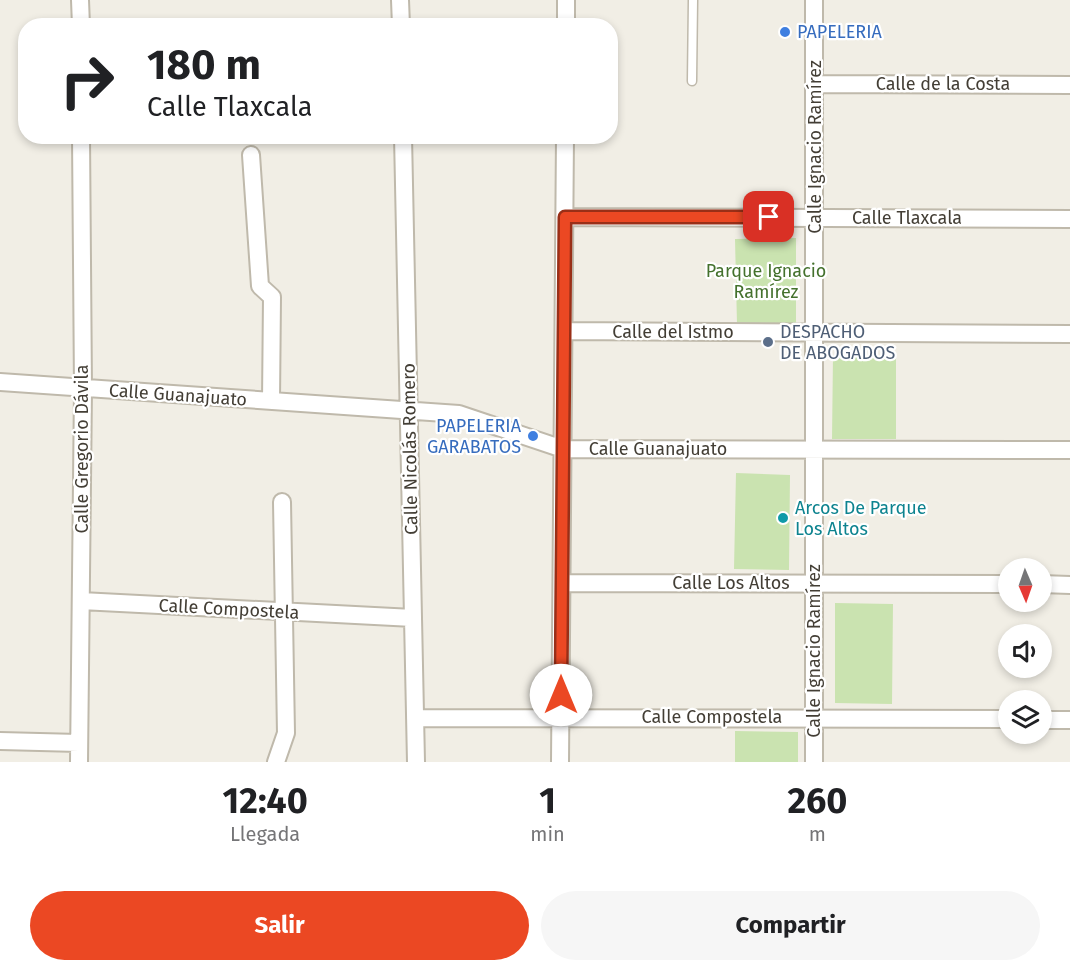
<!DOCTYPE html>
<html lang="es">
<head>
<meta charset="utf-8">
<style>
  body { margin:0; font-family:"Fira Sans",sans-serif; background:#f6f6f6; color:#202124; height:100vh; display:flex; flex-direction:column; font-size:22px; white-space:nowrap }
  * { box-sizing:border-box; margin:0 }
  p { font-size:20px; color:#757577 }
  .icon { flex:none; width:33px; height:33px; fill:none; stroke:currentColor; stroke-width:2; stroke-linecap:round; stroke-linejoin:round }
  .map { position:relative; height:762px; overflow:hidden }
  .side { display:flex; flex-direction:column; background:#fff; flex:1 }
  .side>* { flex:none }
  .guide { position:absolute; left:18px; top:18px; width:600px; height:126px; border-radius:24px; box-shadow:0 3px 9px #0003; background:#fff; color:#202124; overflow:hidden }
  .needle { width:39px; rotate:178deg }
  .tools { position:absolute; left:998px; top:558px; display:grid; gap:12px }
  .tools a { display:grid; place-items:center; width:54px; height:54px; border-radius:50%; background:#fff; box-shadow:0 3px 9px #0003; font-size:30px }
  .pin { position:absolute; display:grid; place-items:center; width:51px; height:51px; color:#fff; margin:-26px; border-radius:12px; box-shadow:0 3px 9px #0006 }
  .me { position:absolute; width:66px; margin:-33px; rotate:0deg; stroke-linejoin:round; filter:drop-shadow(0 0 4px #0008) }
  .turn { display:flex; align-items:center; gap:21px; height:126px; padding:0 30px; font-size:27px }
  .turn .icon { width:78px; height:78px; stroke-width:2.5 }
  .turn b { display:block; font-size:42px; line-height:51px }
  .eta { display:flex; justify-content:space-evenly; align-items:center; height:102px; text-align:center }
  .eta b { font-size:36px; font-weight:700; line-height:42px }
  .button { display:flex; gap:12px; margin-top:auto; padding:12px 30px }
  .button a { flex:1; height:69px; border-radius:36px; background:#eb4823; color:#fff; font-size:24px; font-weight:700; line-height:69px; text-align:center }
  .button a+a { background:#f6f6f6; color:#202124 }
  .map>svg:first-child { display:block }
</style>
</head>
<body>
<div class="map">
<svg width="1070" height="762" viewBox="0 0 1070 762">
  <rect width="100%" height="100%" fill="#f1eee5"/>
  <!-- green -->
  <path fill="#cae3b0" d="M796 238V324H737L735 239Z
    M833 355H896V439H832Z
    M736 473 790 475 789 570 734 569Z
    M835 603 893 604 892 704 835 703Z
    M735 731 798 732V762H735Z"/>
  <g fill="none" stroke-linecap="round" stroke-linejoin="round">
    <!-- lane casing -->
    <g stroke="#bfb9ab" stroke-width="11">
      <path id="lane" d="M692 81 693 0"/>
    </g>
    <!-- street casing -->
    <g stroke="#bfb9ab" stroke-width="20">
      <path id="street" d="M80 0 81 26
        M400 0 401 26
        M566 26V0
        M815 84 1070 85
        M403 136 416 762
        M251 155 260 286 272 297 271 401
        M565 217 1070 219
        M564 331 1070 334
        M0 382 459 414 563 449 1070 450
        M562 583 1008 584
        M1041 584 1070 585
        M81 601 413 618
        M415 718 1008 719
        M1041 720H1070
        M0 741 79 743
        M79 762 83 389 81 136
        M276 762 286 733 282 502
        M560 762 565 136
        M814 762V0"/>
    </g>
    <!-- lane -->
    <use href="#lane" stroke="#fff" stroke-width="8"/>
    <!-- street -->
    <use href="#street" stroke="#fff" stroke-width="16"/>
  </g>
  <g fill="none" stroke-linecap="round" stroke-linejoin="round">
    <!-- route casing -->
    <g stroke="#992f17" stroke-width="15">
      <path id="route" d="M561 695 565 217H769"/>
    </g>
    <!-- route -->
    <use href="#route" stroke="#eb4823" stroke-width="10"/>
  </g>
  <!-- markers -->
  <g fill="#3f7fe0" stroke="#fff" stroke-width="2">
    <circle cx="785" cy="32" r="6"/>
    <circle cx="533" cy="436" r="6"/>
  </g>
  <circle fill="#5c6f8a" stroke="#fff" stroke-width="2" cx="768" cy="342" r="6"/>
  <circle fill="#0f9aa8" stroke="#fff" stroke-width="2" cx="783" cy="518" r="6"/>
  <g text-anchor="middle" stroke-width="4.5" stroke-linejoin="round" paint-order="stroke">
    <!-- shop labels -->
    <g font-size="18" fill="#366cbe" stroke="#fff" text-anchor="start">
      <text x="797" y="38">PAPELERIA</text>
      <text x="521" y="432" text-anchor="end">PAPELERIA<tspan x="521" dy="21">GARABATOS</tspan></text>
    </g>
    <!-- street labels -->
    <g font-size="18" fill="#433e35" stroke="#fff">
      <text x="943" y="90">Calle de la Costa</text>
      <text transform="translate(815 147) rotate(-90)" y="6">Calle Ignacio Ramírez</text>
      <text x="907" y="224">Calle Tlaxcala</text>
      <text x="673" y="338">Calle del Istmo</text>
      <text transform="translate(178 395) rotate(4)" y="6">Calle Guanajuato</text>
      <text transform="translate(82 449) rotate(-90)" y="6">Calle Gregorio Dávila</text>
      <text transform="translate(410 449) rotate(-91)" y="6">Calle Nicolás Romero</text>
      <text x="658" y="455">Calle Guanajuato</text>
      <text x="731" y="589">Calle Los Altos</text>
      <text transform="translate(229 609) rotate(3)" y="6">Calle Compostela</text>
      <text transform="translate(814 651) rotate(-90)" y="6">Calle Ignacio Ramírez</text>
      <text x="712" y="723">Calle Compostela</text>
    </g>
    <!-- park labels -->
    <g font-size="18" fill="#44712d" stroke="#fff">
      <text x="766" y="277">Parque Ignacio<tspan x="766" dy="21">Ramírez</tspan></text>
    </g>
    <!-- service labels -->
    <g font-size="18" fill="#4e5e75" stroke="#fff" text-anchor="start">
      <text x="780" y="338">DESPACHO<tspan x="780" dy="21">DE ABOGADOS</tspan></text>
    </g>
    <!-- culture labels -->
    <g font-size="18" fill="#0d838f" stroke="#fff" text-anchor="start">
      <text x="795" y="514">Arcos De Parque<tspan x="795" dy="21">Los Altos</tspan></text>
    </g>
  </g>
</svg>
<div class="tools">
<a><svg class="needle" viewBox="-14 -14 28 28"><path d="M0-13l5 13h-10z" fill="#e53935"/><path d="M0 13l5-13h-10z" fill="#757577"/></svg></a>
<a><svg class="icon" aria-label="sound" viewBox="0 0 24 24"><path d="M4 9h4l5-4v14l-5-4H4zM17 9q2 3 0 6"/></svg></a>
<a><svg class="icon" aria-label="layers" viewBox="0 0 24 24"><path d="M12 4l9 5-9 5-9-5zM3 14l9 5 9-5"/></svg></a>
</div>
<div class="pin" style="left:769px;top:217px;background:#d93025"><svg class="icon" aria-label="arrive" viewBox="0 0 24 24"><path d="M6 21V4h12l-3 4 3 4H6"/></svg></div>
<svg class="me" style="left:561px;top:695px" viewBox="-20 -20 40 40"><circle r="19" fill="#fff"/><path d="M0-13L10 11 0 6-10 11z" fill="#eb4823"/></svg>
<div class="guide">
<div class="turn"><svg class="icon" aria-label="right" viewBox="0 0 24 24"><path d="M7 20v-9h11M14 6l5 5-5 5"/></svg><div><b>180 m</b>Calle Tlaxcala</div></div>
</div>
</div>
<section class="side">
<div class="eta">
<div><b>12:40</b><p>Llegada</p></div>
<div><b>1</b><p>min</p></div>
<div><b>260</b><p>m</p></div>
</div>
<div class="button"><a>Salir</a><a>Compartir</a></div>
</section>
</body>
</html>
